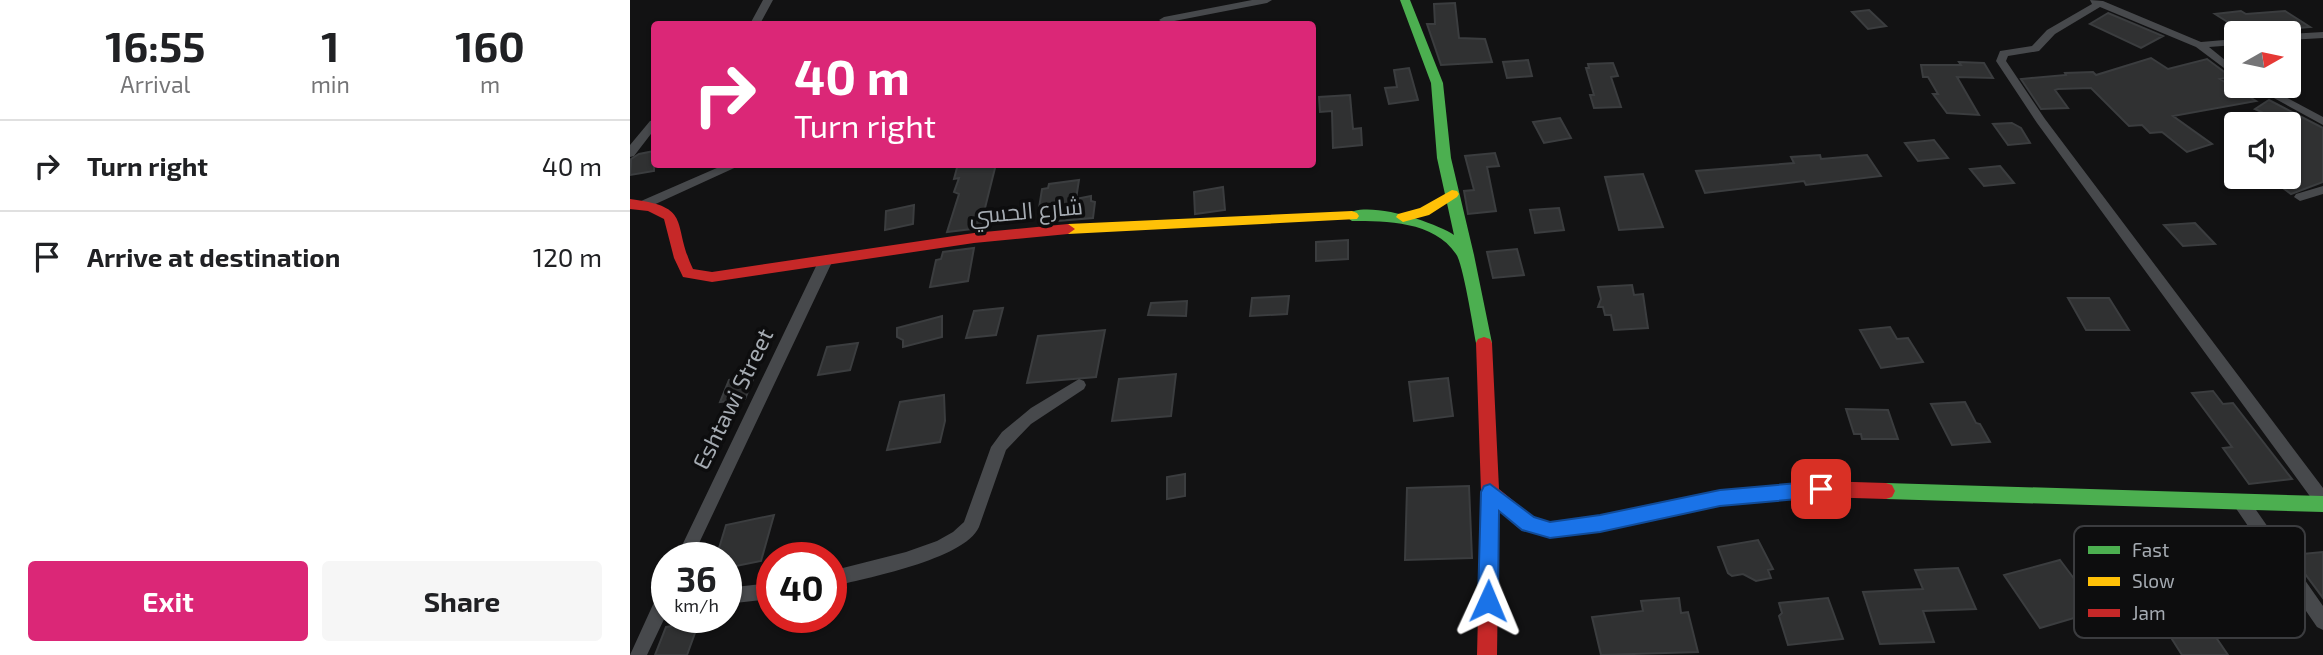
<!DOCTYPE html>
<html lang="en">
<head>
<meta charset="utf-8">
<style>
  body { margin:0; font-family:"Exo 2",Cairo,sans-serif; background:#f6f6f6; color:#202124; height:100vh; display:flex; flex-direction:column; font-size:26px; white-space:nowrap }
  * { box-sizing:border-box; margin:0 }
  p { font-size:23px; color:#757577 }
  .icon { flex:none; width:38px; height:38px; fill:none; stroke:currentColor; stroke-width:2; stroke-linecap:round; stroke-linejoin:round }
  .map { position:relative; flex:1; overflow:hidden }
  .panel { display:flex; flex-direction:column; background:#fff; width:630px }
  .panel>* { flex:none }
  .guide { position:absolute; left:21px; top:21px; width:665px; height:147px; border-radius:7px; box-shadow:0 2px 5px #0004; background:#db2777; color:#fff; overflow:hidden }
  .needle { width:46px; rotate:81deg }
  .buttons { position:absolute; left:1594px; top:21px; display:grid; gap:14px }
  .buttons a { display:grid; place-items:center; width:77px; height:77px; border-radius:7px; background:#fff; box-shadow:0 2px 5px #0004; font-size:35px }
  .speed { position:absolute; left:21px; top:542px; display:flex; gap:14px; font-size:35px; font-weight:700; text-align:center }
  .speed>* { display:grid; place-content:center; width:91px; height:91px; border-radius:50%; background:#fff; box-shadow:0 2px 5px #0004; line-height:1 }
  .speed small { font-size:18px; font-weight:400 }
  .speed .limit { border:10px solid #d22; background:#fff; color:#111 }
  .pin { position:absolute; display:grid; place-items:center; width:60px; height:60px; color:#fff; margin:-30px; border-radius:14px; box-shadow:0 4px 10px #0006 }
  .me { position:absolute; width:77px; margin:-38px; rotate:1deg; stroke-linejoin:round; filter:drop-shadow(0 0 5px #0008) }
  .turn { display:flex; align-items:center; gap:24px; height:147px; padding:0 28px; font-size:32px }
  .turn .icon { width:91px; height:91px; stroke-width:2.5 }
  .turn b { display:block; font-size:49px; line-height:60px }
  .eta { display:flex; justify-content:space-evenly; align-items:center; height:119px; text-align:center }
  .eta b { font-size:42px; font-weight:700; line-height:49px }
  .cta { display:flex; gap:14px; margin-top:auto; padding:14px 28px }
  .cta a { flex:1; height:80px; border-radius:7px; background:#db2777; color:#fff; font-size:28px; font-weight:700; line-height:80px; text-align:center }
  .cta a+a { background:#f6f6f6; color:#202124 }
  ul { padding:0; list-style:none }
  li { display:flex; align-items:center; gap:21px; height:91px; padding:0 28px; border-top:2px solid #e0e0e0 }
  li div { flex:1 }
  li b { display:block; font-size:26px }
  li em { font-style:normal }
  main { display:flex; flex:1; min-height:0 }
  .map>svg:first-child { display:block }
</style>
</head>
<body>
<main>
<section class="panel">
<div class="eta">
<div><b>16:55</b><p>Arrival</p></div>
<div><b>1</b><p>min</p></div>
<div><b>160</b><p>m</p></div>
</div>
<ul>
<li><svg class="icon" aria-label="right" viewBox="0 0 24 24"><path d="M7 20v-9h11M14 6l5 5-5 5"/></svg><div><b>Turn right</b></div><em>40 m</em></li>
<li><svg class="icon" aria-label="arrive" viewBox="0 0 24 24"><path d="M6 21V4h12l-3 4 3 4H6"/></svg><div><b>Arrive at destination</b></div><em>120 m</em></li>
</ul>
<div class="cta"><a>Exit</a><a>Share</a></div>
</section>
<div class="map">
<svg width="1693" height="655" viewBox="0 0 1693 655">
  <rect width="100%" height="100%" fill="#121213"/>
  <!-- building -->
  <path fill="#303132" stroke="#3b3d3f" stroke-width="2" d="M825 3 829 38 855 39 862 62 811 65 797 24H805L804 4Z
    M1239 10 1256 26 1238 29 1222 12Z
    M1611 11 1616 14 1655 11 1680 27 1655 29 1651 27 1615 33 1585 14Z
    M1478 13 1533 36 1511 48 1460 24Z
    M1521 58 1538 69 1577 59 1601 77 1590 79 1626 101 1543 116 1582 144 1557 152 1532 132 1520 133 1512 125 1499 126 1461 88 1428 89 1425 90 1438 108 1411 109 1391 79 1436 75 1435 73 1463 72 1466 75Z
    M898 60 902 76 877 78 873 62Z
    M1329 62 1354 63 1363 78 1327 77 1349 115 1317 113 1303 94H1308L1298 77H1293L1291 65H1331Z
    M983 63 988 76 981 77 991 107 964 108 960 95H964L956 68H959L958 64Z
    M779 68 788 100 759 104 755 88 767 87 764 70Z
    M720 95 723 129 731 128 732 145 703 148 702 111 690 112 689 97Z
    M1639 100 1693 128V182L1661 194 1638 177H1659V124H1633V116L1638 115 1625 109Z
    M930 118 941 138 914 143 903 122Z
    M1382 123 1391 128 1400 143 1378 145 1363 124Z
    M1304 140 1318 158 1288 161 1275 143Z
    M24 151V171L0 175 1 159 9 154Z
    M865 153 869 166 857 167 866 211 838 214 834 191 844 190 835 156Z
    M1190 155 1191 159 1237 155 1251 176 1176 185 1174 181 1075 193 1066 171 1164 163 1161 157Z
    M328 164H366L350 228 317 232 329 194 324 192 329 178 324 179Z
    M1370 166 1384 183 1354 186 1340 169Z
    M1013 174 1033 227 989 230 975 177Z
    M449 180 446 199 461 196V201L465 202 463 218 428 221 422 206 409 208 412 189 418 188 419 184Z
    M593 187 595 210 565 214 564 192Z
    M284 205 283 224 255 230 256 211Z
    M929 208 934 230 905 233 900 210Z
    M1565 223 1585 244 1553 246 1534 225Z
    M718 240V259L686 261V242Z
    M344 248 338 281 300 287 306 260 311 259 313 252Z
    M887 249 894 275 863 278 857 252Z
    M1002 285 1004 295 1013 294 1018 328 984 330 981 315H975L973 307H968L971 299 968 287Z
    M659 296 657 314 620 316 622 298Z
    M1438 298H1479L1499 330H1456Z
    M557 301 556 316 518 315 521 303Z
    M373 308 366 335 336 338 344 311Z
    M312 316V337L273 347V340L267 337V328Z
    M1260 327 1267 339 1278 338 1293 362 1251 368 1230 330Z
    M475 330 466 377 397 383 408 336Z
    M228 343 220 370 188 375 197 347Z
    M546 374 541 416 482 421 489 379Z
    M124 377 115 399 90 402 99 380Z
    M818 378 823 416 784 421 779 382Z
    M1583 391 1593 404 1603 403 1662 479 1619 484 1593 448 1602 447 1562 393Z
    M314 395 315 421 310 442 257 450 270 402Z
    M1335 402 1346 423 1350 424 1360 442 1322 445 1301 404Z
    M1216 409 1258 410 1268 439H1232L1231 434H1224Z
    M555 474V496L537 499V477Z
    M839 486 842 558 775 560 777 488Z
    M144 515 131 561 96 568V558H86L96 525Z
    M1128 540 1143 569 1138 570 1141 578 1126 581 1113 574 1102 576 1098 573 1088 547Z
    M1693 552V598L1661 555Z
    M1430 560 1457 596 1450 598 1461 613 1410 628 1374 575Z
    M1328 568 1346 609 1293 611 1304 642 1250 644 1233 592 1293 589 1285 570Z
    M1049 598 1051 613 1058 612 1068 652 971 655 962 617 1013 611 1011 601Z
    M1198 598 1213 639 1158 645 1149 616 1152 613 1149 603Z
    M69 622 57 655H25L36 627Z
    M1581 630 1598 655H1552L1540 636Z"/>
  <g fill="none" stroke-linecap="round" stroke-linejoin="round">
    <!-- street -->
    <path fill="#47494c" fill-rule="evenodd" d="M133 0H143L130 24H120Z
      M622 0H642L637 3 534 23 529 20 534 17Z
      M1460 0 1473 1 1571 42 1606 39V45L1579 47 1606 69V77L1566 47 1470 7 1425 34 1409 51 1378 56 1376 61 1415 119 1693 488V508L1687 506 1407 123 1366 61 1370 51 1402 46 1417 30 1462 4Z
      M1693 32V38L1659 40V34Z
      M1622 86H1635L1693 117V125Z
      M24 120V130L4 156 0 157V145L20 121Z
      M96 164H113L19 207 15 208 9 204 11 201Z
      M1693 186V194L1670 201 1664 197 1666 194Z
      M196 255 203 260 62 558H46L189 260Z
      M449 379 454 381 456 385 454 389 401 424 376 450 349 527C334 560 235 578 201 587V571L276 552 307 541 323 532 334 522 361 447 372 432 401 408Z
      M1611 495 1617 497 1693 606V630L1687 627 1605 507 1603 502 1605 497Z
      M142 583V599L96 604V588Z
      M37 585V613L17 655H0L31 587Z"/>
    <!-- fast -->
    <path fill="#4caf50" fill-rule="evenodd" d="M770 0H780L813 83 821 158 844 255 862 343 860 347H848L846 343C843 327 833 263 826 254 804 221 756 221 722 221L715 216C732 198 805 222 824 235L807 158 801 83Z
      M1256 483 1693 496V512L1256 499 1250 497 1247 491 1250 485Z"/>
    <!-- slow -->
    <path fill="#ffc107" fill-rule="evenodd" d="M822 190 827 191 829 194 827 197 799 215 773 222 766 217 768 214 790 208Z
      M722 211 727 213 729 216 727 219 438 234 431 229 438 224Z"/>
    <!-- jam -->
    <path fill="#c62828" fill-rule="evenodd" d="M0 199C64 207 41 223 63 269L82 272 344 233 438 224 445 229 438 234 344 243 82 282 53 277 44 258 34 219 18 211 0 209Z
      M854 337 860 339 862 343 869 489 903 517 920 522 970 516 1090 490 1191 481 1256 483 1262 485 1265 491 1262 497 1256 499 1191 497 1090 506 970 532 920 538 891 530 869 511 867 655H847L851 492 846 343 848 339Z"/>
  </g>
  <!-- route -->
  <path fill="#1a73e8" stroke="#114b97" stroke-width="2" d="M1191 481 1197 484 1200 489 1197 495 1191 497 1090 506 970 532 920 538 892 530 869 511 868 601 865 607 858 610 851 607 848 601 851 492 854 486 860 484 904 517 920 522 970 515 1090 490Z"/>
  <g text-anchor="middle" stroke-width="7" stroke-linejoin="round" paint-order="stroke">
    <!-- street labels -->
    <g font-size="23" fill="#a5abb2" stroke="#0d0d0e">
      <text transform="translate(396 211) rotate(-5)" y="8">شارع الحسي</text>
      <text transform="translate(103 399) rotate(-64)" y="8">Eshtawi Street</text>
    </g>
  </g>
  <!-- legend -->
  <rect x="1444" y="526" width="231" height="112" rx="10" fill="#0d0d0e" stroke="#3b3c3f" stroke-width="2"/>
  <rect x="1458" y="546" width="32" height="8" fill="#4caf50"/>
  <rect x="1458" y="577" width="32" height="9" fill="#ffc107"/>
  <rect x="1458" y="609" width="32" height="8" fill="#c62828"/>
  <g font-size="19" fill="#a5abb2">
    <text x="1502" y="557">Fast</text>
    <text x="1502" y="588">Slow</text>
    <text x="1502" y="620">Jam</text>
  </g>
</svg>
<div class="buttons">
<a><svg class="needle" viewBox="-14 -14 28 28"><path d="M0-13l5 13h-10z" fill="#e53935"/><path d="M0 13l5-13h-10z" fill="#757577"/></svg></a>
<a><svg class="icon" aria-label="sound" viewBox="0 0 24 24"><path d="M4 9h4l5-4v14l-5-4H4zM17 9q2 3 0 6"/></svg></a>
</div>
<div class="speed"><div>36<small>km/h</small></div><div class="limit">40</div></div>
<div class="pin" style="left:1191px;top:489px;background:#d93025"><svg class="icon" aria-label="arrive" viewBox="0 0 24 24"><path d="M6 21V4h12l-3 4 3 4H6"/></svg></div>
<svg class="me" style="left:858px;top:601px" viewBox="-20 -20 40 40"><path d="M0-17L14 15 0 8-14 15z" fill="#1a73e8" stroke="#fff" stroke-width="4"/></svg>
<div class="guide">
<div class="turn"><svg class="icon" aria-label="right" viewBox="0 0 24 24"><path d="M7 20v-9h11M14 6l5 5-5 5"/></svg><div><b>40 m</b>Turn right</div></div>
</div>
</div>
</main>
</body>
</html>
